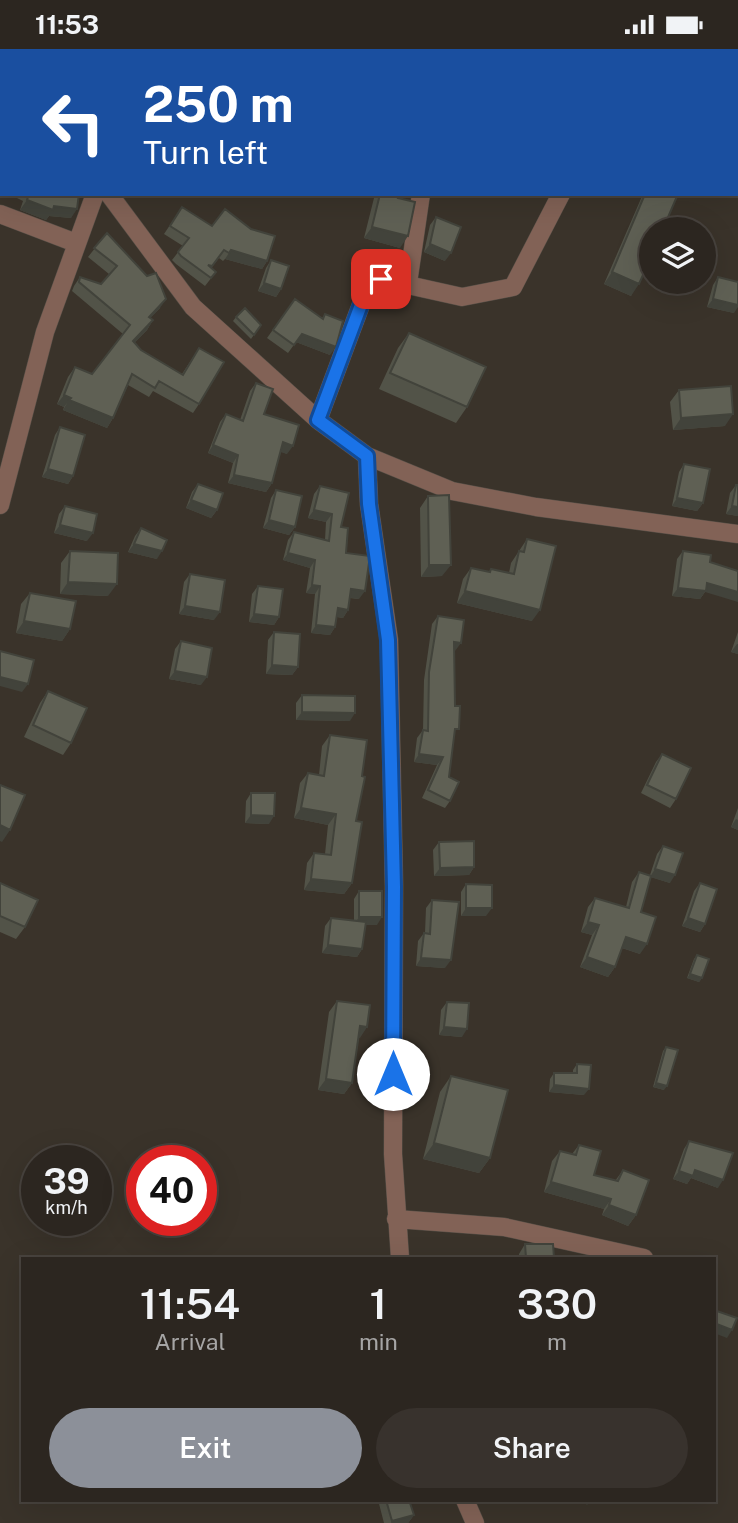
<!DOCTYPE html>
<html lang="en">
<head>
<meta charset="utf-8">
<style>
  body { margin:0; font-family:"Public Sans",sans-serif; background:#38322d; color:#f1f3f6; height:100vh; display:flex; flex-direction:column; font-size:26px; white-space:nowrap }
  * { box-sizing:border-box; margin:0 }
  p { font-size:23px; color:#a6a5a5 }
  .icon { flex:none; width:38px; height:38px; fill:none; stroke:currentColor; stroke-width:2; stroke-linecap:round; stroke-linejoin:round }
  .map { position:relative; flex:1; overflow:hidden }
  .side { position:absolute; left:21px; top:1208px; width:695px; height:245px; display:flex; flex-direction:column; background:#2c2620; border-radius:0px; box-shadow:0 7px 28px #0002,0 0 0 2px #48433e }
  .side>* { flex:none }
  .guide { position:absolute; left:0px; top:0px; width:738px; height:147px; box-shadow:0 7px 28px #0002,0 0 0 2px #48433e; background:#1a4fa0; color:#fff; overflow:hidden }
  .buttons { position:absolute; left:639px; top:168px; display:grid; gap:14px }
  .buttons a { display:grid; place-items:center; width:77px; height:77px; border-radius:50%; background:#2c2620; box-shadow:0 7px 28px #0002,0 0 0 2px #48433e; font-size:35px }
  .speed { position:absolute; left:21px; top:1096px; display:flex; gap:14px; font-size:35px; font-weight:700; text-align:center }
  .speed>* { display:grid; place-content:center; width:91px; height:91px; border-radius:50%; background:#2c2620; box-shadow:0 7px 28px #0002,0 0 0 2px #48433e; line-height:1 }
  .speed small { font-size:18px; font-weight:400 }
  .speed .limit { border:10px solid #d22; background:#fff; color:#111 }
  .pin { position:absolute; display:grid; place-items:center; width:60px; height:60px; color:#fff; margin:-30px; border-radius:14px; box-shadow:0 4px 10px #0006 }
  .me { position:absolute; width:77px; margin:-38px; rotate:0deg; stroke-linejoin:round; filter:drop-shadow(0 0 5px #0008) }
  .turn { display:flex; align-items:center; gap:24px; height:147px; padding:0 28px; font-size:32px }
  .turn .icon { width:91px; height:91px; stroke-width:2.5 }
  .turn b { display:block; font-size:49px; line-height:60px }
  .eta { display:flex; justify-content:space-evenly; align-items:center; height:119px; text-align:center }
  .eta b { font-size:42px; font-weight:600; line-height:49px }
  .primary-button { display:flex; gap:14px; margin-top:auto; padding:14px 28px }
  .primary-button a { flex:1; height:80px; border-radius:42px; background:#8c9099; color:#fff; font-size:28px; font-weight:600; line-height:80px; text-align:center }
  .primary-button a+a { background:#38322d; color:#f1f3f6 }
  .status { display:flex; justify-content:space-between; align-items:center; height:49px; padding:0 35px; background:#2c2620; direction:ltr }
  .status svg { height:19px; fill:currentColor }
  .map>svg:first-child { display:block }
</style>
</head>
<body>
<div class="status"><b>11:53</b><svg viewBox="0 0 49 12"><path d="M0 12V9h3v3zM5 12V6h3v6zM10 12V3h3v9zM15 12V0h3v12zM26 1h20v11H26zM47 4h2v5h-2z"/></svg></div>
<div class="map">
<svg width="738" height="1474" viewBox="0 0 738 1474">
  <rect width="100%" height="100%" fill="#3a332a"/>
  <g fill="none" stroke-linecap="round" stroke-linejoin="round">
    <!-- minor casing -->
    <g stroke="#564f47" stroke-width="19">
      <path id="minor" d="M62 0V2
        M605 0V2
        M109 145 193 258 318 371 367 407 369 455 389 591 394 837 393 1105 400 1209
        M0 165 76 194
        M408 234 421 145
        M318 371 365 245 381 230 462 248 513 238 561 145
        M367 407 452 442 536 458 738 485
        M0 456 45 283 95 145
        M396 1170 504 1178 644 1209
        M465 1451 475 1474"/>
    </g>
    <!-- minor -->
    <use href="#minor" stroke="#826256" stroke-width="18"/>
  </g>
  <!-- wall -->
  <path fill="#525348" d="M0 84H2V142L0 141Z
    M9 145H79L71 169 49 167 46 171 20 161 23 152Z
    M375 145H399L398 149 400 199 364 189Z
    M643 145H678L631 247 604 235Z
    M182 158 267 212 262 220 225 210 223 212 219 209 211 219 216 223 205 237 176 215 172 211 183 197 164 185Z
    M436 168 445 212 424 203 430 176Z
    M107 184 160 259 150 269 153 271 147 281 134 294 141 301 182 325 199 299V355L193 364 153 342 149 348 128 336 113 369 107 379 63 361 64 358 57 355 68 328 75 318 92 325 123 285 72 242 74 237 80 228 101 235 109 225 88 208Z
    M271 211 281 240 276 248 258 242 266 219Z
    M718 228 734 264 707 258 713 236Z
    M295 250 322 269 325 265 330 306 296 293 288 304 267 289Z
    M236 268 261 276 251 290 233 272Z
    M409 284 467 358 456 374 379 340 398 299Z
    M256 334 264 365 287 405 280 402 272 434 266 443 228 434 233 414 208 404 220 373 226 365 240 371 250 342Z
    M679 341 725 377 673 381 670 353Z
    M60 378 73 427 68 435 42 428 55 386Z
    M684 415 703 454 697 462 672 457 679 423Z
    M198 435 217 461 211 469 186 459 192 443Z
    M736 436 738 467 726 465 730 444Z
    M320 437 341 478 346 504 359 550 350 549 348 561 343 569 337 568 335 578 330 586 311 584 315 545 306 544 310 519 283 511 288 491 294 483 325 491 326 473 308 469 314 445Z
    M276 441 295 478 289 486 263 479 271 449Z
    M428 447 442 527 421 528 420 459Z
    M65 457 87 492 54 484 59 465Z
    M141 479 157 510 128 503 135 487Z
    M527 490 532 572 457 554 463 530 471 519 489 523 491 520 509 524 511 514Z
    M70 502 108 547 60 545 61 514Z
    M683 502 705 543 700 550 672 547 677 510Z
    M190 525 214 571 179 565 184 533Z
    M258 537 279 568 274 576 249 573 252 545Z
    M30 544 70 580 62 592 16 584 21 555Z
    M438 567 455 602H454V687L449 728 450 752 445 759 422 749 437 716 414 713 417 689 423 681 424 631 432 575Z
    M274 583 298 618 292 626 266 625 268 591Z
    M738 583V605L731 603Z
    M181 592 201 636 169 630 175 600Z
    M48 642 71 694 63 706 24 688 40 654Z
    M302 646 350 672 296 671V654Z
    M330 686 356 772 352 834 344 845 304 841 307 814 314 804 325 805 328 776 294 769 300 734 308 724 319 726 322 697Z
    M662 705 676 750 670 759 641 744 656 713Z
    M251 744 269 775 245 774 246 752Z
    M738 759V781L731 778Z
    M439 793 474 818 469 826 434 827 433 801Z
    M663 797 670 834 651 828 641 863 640 905 622 899 615 918 608 928 580 918 592 886 581 883 588 858 595 849 626 858 632 833 639 823 650 826 657 805Z
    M0 834 25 878 16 890 0 883Z
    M700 834 705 875 700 883 682 877 694 842Z
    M466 835 486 867H461V843Z
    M359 842 377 876H365L362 900 357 908 322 904 325 877 331 869 354 872V850Z
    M432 851 445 919 416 917 418 892 424 884H425L426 859Z
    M697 906 702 929 699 933 687 929 694 910Z
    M337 952 367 978 359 988 352 1034 344 1045 318 1041 329 963Z
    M447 953 462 988 439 986 441 961Z
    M666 998 664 1041 653 1038 663 1002Z
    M577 1015 584 1046 549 1043 550 1030 554 1024H573V1021Z
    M451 1027 490 1109 479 1124 423 1110 440 1043Z
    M689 1092 718 1139 691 1129 687 1135 673 1130 684 1100Z
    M579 1096 594 1126 615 1132 623 1121 636 1166 628 1177 602 1166 604 1160 544 1143 552 1112 560 1102 572 1105Z
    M525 1195 554 1209H519V1205Z
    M378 1451H409L414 1466 408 1474H384Z"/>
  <!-- shaded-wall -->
  <path fill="#42433b" d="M0 0H8L13 2H2V9H0Z
    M142 0H172L174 1 173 2H147Z
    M261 0H282L281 2H260Z
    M27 151 77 160 71 169 49 167 46 171 20 161Z
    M372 178 408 187 400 199 364 189Z
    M430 195 451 204 445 212 424 203Z
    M231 201 267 212 262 220 225 210Z
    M612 223 639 235 631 247 604 235Z
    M264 234 281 240 276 248 258 242Z
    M166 250 160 259 143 277 149 268Z
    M713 250 738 256V258L734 264 707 258Z
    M153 271 147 281 127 302 133 292Z
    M302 285 336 298 330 306 296 293Z
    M64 346 71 349 64 358 57 355Z
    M69 351 113 369 107 379 63 361Z
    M733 365 725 377 673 381 681 369Z
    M283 393 293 397 287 405 277 402Z
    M213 396 238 406 233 414 208 404Z
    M48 420 73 427 68 435 42 428Z
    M234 426 272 434 266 443 228 434Z
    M677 449 703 454 697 462 672 457Z
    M191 451 217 461 211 469 186 459Z
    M732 457 738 458V467L726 465Z
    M314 461 332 465 326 473 308 469Z
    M269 471 295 478 289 486 263 479Z
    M60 476 93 484 87 492 54 484Z
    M134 495 162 502 157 510 128 503Z
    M288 504 315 511 310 519 283 511Z
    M429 516H451L442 527 421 528Z
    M68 533 117 535 108 547 60 545Z
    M707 534 738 543V553L705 543 700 550 672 547 678 539Z
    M312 536 320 537 315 545 306 544Z
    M351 540 365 542 359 550 345 548Z
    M465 542 540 561 532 572 457 554Z
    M185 557 220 563 214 571 179 565Z
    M338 559 348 561 343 569 332 567Z
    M254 565 279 568 274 576 249 573Z
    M24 572 70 580 62 592 16 584Z
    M316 576 335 578 330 586 311 584Z
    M454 593 461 594 455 602 449 601Z
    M737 595H738V605L731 603Z
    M272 616 298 618 292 626 266 625Z
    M175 622 207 628 201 636 169 630Z
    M0 628 28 635 22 643 0 637Z
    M302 663 355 664 350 672 296 671Z
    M419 705 443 708 437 716 414 713Z
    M301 759 336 765 328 776 294 769Z
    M251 766 274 767 269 775 245 774Z
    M736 770 738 771V781L731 778Z
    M0 776 10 781 2 793 0 792Z
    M474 818 469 826 434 827 440 819Z
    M655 820 675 826 670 834 650 828Z
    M311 830 352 834 344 845 304 841Z
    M466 859H492L486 867H461Z
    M359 868H382L377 876H354Z
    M688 869 705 875 700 883 682 877Z
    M588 873 599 876 592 886 581 883Z
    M626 888 647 895 640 905 619 898Z
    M328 896 362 900 357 908 322 904Z
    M587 908 615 918 608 928 580 918Z
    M421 909 451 911 445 919 416 917Z
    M690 925 702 929 699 933 687 929Z
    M360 977 367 978 360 989 353 988Z
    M444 978 467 980 462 988 439 986Z
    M326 1030 352 1034 344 1045 318 1041Z
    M656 1034 667 1037 664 1041 653 1038Z
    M554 1036 589 1040 584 1046 549 1043Z
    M434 1094 490 1109 479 1124 423 1110Z
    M695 1121 723 1131 718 1139 691 1129 687 1135 673 1130 679 1122Z
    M551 1133 611 1150 604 1160 544 1143Z
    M609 1156 636 1166 628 1177 602 1166Z
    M714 1274 732 1281 727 1289 714 1284Z
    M589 1451H599L586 1456Z
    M414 1466 408 1474H391L392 1472Z"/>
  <!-- building -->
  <path fill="#5f6054" stroke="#42433b" stroke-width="2" d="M8 0H44V2H13Z
    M86 0H144L143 2H86Z
    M172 0H197L196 2H174V1Z
    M389 0H424L426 1V2H388Z
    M719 0H738V26L737 28V2H719Z
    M0 84H2V130L0 129Z
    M29 145H79L77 160 54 157 53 161 27 151Z
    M380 145H399L398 149 415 153 408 187 372 178Z
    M645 145H678L663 180H651V208L639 235 612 223Z
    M182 158 212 177 225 160 251 180 275 187 267 212 231 201 229 204 224 201 212 217 208 216 216 223 211 229 181 207 178 203 189 189 170 177Z
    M436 168 461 178 451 204 430 195Z
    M107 184 147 227 156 224 166 250 149 268 153 271 133 292 141 301 183 326 199 299 224 313 199 355 159 332 155 339 132 325 113 369 69 351 71 349 64 346 75 318 92 325 130 276 79 233 80 228 101 235 117 217 94 199Z
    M271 211 289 217 281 240 264 234Z
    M718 228 738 233V256L713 250Z
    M295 250 323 270 325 265 343 272 336 298 302 285 294 296 273 281Z
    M245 259 261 276 254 286 236 268Z
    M409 284 486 318 467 358 390 324Z
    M256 334 273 340 264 365 299 376 293 397 283 393 272 434 234 426 238 406 213 396 226 365 243 372Z
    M731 337 733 365 681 369 679 341Z
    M60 378 85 386 73 427 48 420Z
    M684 415 710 420 703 454 677 449Z
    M198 435 223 444 217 461 191 451Z
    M736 436H738V458L732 457Z
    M320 437 349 444 341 478 348 479 346 504 370 507 365 542 351 540 348 561 338 559 335 578 316 576 320 537 312 536 315 511 288 504 294 483 329 492 332 465 314 461Z
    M276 441 302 447 295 478 269 471Z
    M449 446 451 516H429L428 447Z
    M65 457 97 465 93 484 60 476Z
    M141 479 167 491 162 502 134 495Z
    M527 490 556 497 540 561 465 542 471 519 490 523 491 520 514 525 519 502 524 503Z
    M70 502 118 504 117 535 68 533Z
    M683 502 711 506 710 513 738 522V543L707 534 706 542 678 539Z
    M190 525 225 531 220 563 185 557Z
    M258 537 283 540 279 568 254 565Z
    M30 544 76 552 70 580 24 572Z
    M438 567 464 571 461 594 454 593 455 657H460L459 680H455L449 728 459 733 450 752 428 741 443 708 419 705 423 681 428 682 429 623Z
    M274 583 300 585 298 618 272 616Z
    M181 592 212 599 207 628 175 622Z
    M0 602 34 611 28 635 0 628Z
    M48 642 87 659 71 694 33 676Z
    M302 646 355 647V664L302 663Z
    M330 686 367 691 362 727 365 728 356 772 362 773 352 834 311 830 314 804 331 806 336 765 301 759 308 724 324 727Z
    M662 705 691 719 676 750 647 736Z
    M0 736 25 746 10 781 0 776Z
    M251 744H275L274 767 251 766Z
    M474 792V818L440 819 439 793Z
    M663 797 683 804 675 826 655 820Z
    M639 823 651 827 641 863 656 868 647 895 626 888 615 918 587 908 599 876 588 873 595 849 629 859Z
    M0 834 38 851 25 878 0 867Z
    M700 834 717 840 705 875 688 869Z
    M466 835 492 836V859H466Z
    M359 842H382V868H359Z
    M432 851 459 853 451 911 421 909 424 884 430 885Z
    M331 869 366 873 362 900 328 896Z
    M697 906 709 910 702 929 690 925Z
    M337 952 370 956 367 978 360 977 352 1034 326 1030Z
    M447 953 469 954 467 980 444 978Z
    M666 998 678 1001 667 1037 656 1034Z
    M577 1015 591 1016 589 1040 554 1036V1024H577Z
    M451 1027 508 1041 490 1109 434 1094Z
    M689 1092 733 1104 723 1131 695 1121 693 1127 679 1122Z
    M579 1096 601 1102 594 1126 618 1132 623 1121 649 1131 636 1166 609 1156 611 1150 551 1133 560 1102 576 1106Z
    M525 1195H553L554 1209H526Z
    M714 1261 737 1269 732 1281 714 1274Z
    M386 1451H409L414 1466 392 1472Z"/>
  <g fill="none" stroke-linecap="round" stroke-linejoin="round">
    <!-- route casing -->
    <g stroke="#114b97" stroke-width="18">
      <path id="route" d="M381 230 365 245 318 371 367 407 369 455 388 591 394 838 393 1025"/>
    </g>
    <!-- route -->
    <use href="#route" stroke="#1a73e8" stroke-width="12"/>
  </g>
</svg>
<div class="buttons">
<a><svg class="icon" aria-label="layers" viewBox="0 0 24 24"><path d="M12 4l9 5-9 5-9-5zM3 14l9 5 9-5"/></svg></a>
</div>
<div class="speed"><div>39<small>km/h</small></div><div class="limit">40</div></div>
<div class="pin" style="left:381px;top:230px;background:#d93025"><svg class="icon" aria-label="arrive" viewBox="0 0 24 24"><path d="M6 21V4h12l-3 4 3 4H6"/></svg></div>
<svg class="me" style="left:393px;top:1025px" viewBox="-20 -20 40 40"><circle r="19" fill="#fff"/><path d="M0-13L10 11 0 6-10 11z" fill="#1a73e8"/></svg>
<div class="guide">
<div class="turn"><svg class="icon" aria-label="left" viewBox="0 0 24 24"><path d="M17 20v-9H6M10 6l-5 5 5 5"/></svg><div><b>250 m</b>Turn left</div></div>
</div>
<section class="side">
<div class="eta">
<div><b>11:54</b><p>Arrival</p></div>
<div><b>1</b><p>min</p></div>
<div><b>330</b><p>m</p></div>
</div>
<div class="primary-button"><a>Exit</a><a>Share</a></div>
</section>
</div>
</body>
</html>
